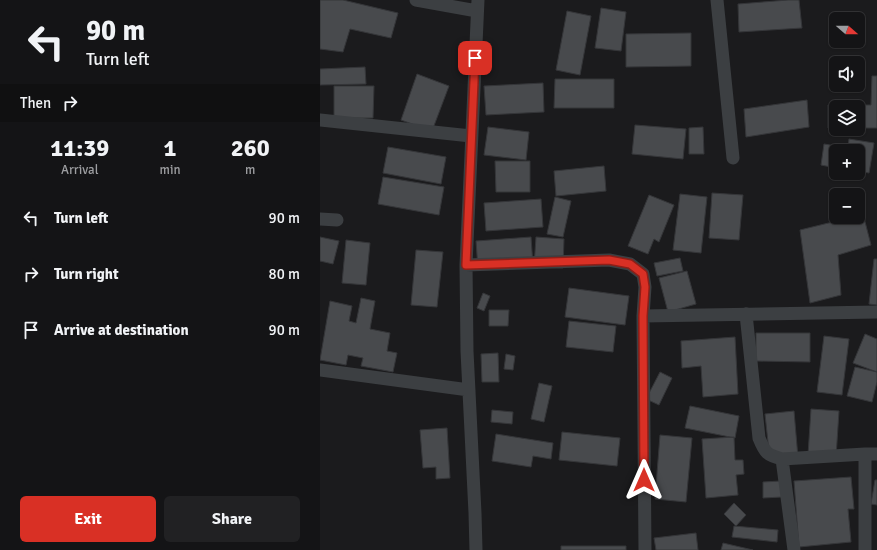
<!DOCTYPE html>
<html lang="en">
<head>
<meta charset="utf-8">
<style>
  body { margin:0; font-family:Signika,sans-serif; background:#212123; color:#f1f3f6; height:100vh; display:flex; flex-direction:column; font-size:15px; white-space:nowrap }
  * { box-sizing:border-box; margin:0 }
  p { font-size:13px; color:#9d9ea1 }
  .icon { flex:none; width:22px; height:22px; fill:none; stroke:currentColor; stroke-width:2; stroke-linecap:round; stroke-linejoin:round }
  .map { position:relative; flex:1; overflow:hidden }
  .panel { display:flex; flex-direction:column; background:#141416; width:320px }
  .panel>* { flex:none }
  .banner { background:#141416; color:#f1f3f6; overflow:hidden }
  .needle { width:26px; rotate:110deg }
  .fabs { position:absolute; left:509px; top:12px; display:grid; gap:8px }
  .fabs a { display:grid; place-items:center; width:36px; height:36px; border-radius:6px; background:#141416; box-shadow:0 1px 3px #0004,0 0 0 1px #333335; font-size:20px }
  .pin { position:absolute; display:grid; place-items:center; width:34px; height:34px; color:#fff; margin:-17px; border-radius:8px; box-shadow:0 2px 6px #0006 }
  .me { position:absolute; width:44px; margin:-22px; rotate:0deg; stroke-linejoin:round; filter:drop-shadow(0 0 3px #0008) }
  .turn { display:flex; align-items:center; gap:14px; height:84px; padding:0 20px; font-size:18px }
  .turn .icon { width:52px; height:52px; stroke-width:2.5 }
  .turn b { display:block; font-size:28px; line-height:34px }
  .then { display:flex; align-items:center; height:38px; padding:0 20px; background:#0003; gap:8px; font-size:15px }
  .eta { display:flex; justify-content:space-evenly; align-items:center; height:68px; text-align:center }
  .eta b { font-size:24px; font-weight:700; line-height:28px }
  .cta { display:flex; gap:8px; margin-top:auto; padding:8px 20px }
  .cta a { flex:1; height:46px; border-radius:6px; background:#d93025; color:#fff; font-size:16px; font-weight:700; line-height:46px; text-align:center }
  .cta a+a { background:#212123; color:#f1f3f6 }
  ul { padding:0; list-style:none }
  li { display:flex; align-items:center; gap:12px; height:56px; padding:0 20px }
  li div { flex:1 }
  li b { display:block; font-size:15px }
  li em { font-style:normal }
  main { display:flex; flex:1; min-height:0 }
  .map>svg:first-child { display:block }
</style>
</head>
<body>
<main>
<section class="panel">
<div class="banner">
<div class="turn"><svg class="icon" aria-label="left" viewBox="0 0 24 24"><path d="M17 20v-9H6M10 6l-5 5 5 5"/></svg><div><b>90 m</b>Turn left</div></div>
<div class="then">Then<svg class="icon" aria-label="right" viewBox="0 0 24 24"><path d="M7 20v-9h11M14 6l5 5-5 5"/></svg></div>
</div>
<div class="eta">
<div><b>11:39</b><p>Arrival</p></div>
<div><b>1</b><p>min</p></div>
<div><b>260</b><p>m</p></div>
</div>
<ul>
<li><svg class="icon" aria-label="left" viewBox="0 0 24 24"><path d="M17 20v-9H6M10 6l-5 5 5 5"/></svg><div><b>Turn left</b></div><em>90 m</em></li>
<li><svg class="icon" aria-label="right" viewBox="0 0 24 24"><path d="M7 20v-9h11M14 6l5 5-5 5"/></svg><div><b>Turn right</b></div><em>80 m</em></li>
<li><svg class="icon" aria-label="arrive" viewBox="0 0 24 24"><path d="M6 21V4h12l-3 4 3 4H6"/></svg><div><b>Arrive at destination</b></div><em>90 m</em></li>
</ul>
<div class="cta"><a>Exit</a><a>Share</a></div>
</section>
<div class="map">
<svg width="557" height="550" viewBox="0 0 557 550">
  <rect width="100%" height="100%" fill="#1b1b1d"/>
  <!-- building -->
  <path fill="#484a4d" stroke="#353639" d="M0 0H23L78 13 71 38 30 29 23 52 0 49Z
    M468 0H479L482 28 419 32 418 4Z
    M281 8 306 12 301 51 275 48Z
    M247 11 271 16 260 75 236 70Z
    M371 33V66L306 67V34Z
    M45 67 46 84 0 85V69Z
    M97 74 129 86 112 131 81 120Z
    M552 76H557V128H538V107H516V128H508V105H551Z
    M235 79H294V108H234Z
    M223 83 224 112 166 115 164 86Z
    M14 86H54L53 118H14Z
    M487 100 489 127 426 137 424 109Z
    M315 125 366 129 363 159 312 154Z
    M168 127 209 132 206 160 164 155Z
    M383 127 384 154H369V128Z
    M529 139 554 143 549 173 538 171V151H516V168L501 165 504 144 528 148Z
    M68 147 126 157 121 184 63 173Z
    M175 161H210V192H176Z
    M284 166 286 191 236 196 234 171Z
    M63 177 124 187 119 215 58 204Z
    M392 193 423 195 419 240 389 238Z
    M360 194 387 197 381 253 353 250Z
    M329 195 354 205 339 242 334 239 328 254 308 246Z
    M235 197 251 201 243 237 227 234Z
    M221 199 223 227 166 231 164 203Z
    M543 214 551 245 518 255 521 295 490 303 480 230 533 217H538V216Z
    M0 237 19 241 13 264 0 261Z
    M211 237 213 265 158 269 156 241Z
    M216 237 244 239 243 268 214 267Z
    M26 240 50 243 46 285 22 283Z
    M96 250 123 252 117 307 91 305Z
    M360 258 363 271 337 276 334 263Z
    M554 259H557V305L549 304Z
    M367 271 376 304 348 312 339 278Z
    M249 288 309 296 305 325 245 317Z
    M163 293 170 296 164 311 157 308Z
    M41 298 55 301 50 329 70 333 67 351 77 353 73 372 41 366 43 358 28 355 26 365 0 360 10 301 32 306 29 321 36 323Z
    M169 310H189L188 326H169Z
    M249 321 296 326 293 352 246 347Z
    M436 333H490V362L436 361Z
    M545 334 557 339V372L533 363Z
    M504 336 529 339 522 395 497 392Z
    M415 337 418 394 383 397 381 366 362 368 361 341Z
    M178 353 179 382H162L161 354Z
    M186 354 195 356 193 370 184 369Z
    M535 367 557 372V382L552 402 527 396Z
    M340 372 352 378 339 405 326 399Z
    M219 383 232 386 224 422 211 419Z
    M370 406 419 416 415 438 365 428Z
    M491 409 519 411 516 457 488 455Z
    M172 410 193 412 192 424 171 422Z
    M474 411 478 458 450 461 445 414Z
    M127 428 130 478 116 479V467L103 468 100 430Z
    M242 432 300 438 297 466 239 460Z
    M176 434 233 443 231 459 213 456 211 467 172 461Z
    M340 435 372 438 366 502 335 499Z
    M414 437 415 460H423L424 474 416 475 418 495 386 498 382 439Z
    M531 477 534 509H528L531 542 479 547 474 481Z
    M555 480H557V505L551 504Z
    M461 481 462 497 443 498V482Z
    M414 503 426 515 416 526 404 514Z
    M414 526 458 530 457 542 412 537Z
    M376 533 378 550H336L334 538Z
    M403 543 433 550H401Z
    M241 546H306V550H241Z"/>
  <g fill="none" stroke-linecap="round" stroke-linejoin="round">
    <!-- minor -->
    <path stroke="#3c3f42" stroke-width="13" d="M96 0 157 11
      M397 0 413 158
      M0 120 151 136
      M0 219 17 220
      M146 265 289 260 310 264 323 274 325 287 323 316 325 550
      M426 314 439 438C445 453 447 455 462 459L545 454H557
      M323 316 557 312
      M0 370 149 390
      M545 454V550
      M462 459 474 550
      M156 550 155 513 147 351 146 265 158 0"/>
  </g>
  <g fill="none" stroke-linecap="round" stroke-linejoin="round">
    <!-- route casing -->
    <g stroke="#8d1f18" stroke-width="10">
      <path id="route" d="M155 58 146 265 289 260 310 264 323 274 325 287 323 316 324 480"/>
    </g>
    <!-- route -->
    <use href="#route" stroke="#d93025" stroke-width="7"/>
  </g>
</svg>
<div class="fabs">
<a><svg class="needle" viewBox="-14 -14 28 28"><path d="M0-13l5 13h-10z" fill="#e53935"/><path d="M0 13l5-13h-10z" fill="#9d9ea1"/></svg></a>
<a><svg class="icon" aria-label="sound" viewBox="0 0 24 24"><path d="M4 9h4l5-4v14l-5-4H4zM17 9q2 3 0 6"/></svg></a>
<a><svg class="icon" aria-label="layers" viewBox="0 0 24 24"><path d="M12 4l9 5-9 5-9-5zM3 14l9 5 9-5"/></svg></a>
<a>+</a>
<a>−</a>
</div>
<div class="pin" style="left:155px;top:58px;background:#d93025"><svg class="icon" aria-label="arrive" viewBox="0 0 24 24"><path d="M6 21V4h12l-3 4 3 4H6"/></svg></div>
<svg class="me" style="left:324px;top:480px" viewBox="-20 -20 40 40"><path d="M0-17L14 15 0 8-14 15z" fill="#d93025" stroke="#fff" stroke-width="4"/></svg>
</div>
</main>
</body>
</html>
